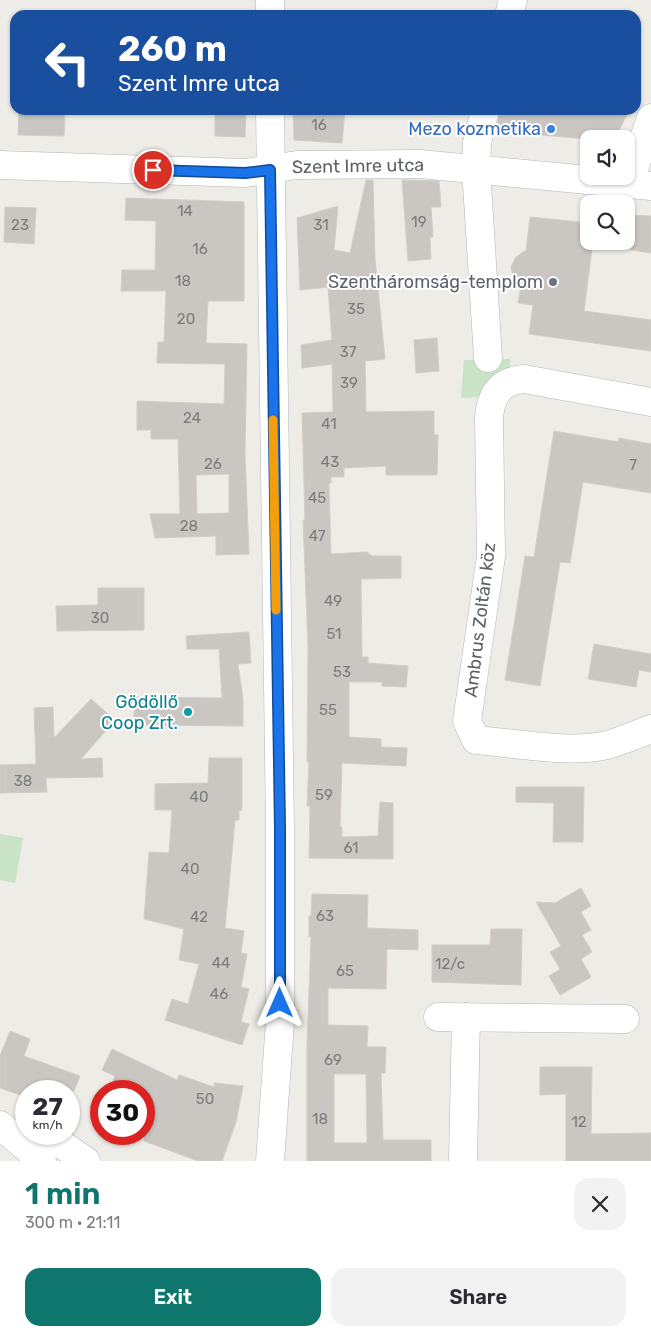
<!DOCTYPE html>
<html lang="en">
<head>
<meta charset="utf-8">
<style>
  body { margin:0; font-family:Rubik,sans-serif; background:#f2f2f3; color:#2b2b33; height:100vh; display:flex; flex-direction:column; font-size:19px; white-space:nowrap }
  * { box-sizing:border-box; margin:0 }
  p { font-size:16px; color:#7c7c81 }
  .icon { flex:none; width:28px; height:28px; fill:none; stroke:currentColor; stroke-width:2; stroke-linecap:round; stroke-linejoin:round }
  .map { position:relative; height:1161px; overflow:hidden }
  .panel { display:flex; flex-direction:column; background:#fff; flex:1 }
  .panel>* { flex:none }
  .banner { position:absolute; left:10px; top:10px; width:631px; height:105px; border-radius:15px; box-shadow:0 1px 4px #0004; background:#1a4fa0; color:#fff; overflow:hidden }
  .buttons { position:absolute; left:580px; top:130px; display:grid; gap:10px }
  .buttons a { display:grid; place-items:center; width:55px; height:55px; border-radius:10px; background:#fff; box-shadow:0 1px 4px #0004; font-size:25px }
  .speed { position:absolute; left:15px; top:1080px; display:flex; gap:10px; font-size:25px; font-weight:700; text-align:center }
  .speed>* { display:grid; place-content:center; width:65px; height:65px; border-radius:50%; background:#fff; box-shadow:0 1px 4px #0004; line-height:1 }
  .speed small { font-size:12px; font-weight:400 }
  .speed .limit { border:8px solid #d22; background:#fff; color:#111 }
  .pin { position:absolute; display:grid; place-items:center; width:42px; height:42px; color:#fff; margin:-21px; border:2px solid #fff; border-radius:50%; box-shadow:0 1px 5px #0007 }
  .me { position:absolute; width:55px; margin:-28px; rotate:0deg; stroke-linejoin:round; filter:drop-shadow(0 0 4px #0008) }
  .turn { display:flex; align-items:center; gap:18px; height:105px; padding:0 25px; font-size:22px }
  .turn .icon { width:65px; height:65px; stroke-width:2.5 }
  .turn b { display:block; font-size:35px; line-height:42px }
  .round { display:grid; place-items:center; flex:none; width:52px; height:52px; border-radius:15px; background:#f2f2f3 }
  .overview { display:flex; align-items:center; justify-content:space-between; height:85px; padding:0 25px }
  h1 { font-size:30px; font-weight:600; line-height:38px; color:#0f766e }
  .cta { display:flex; gap:10px; margin-top:auto; padding:10px 25px }
  .cta a { flex:1; height:58px; border-radius:15px; background:#0f766e; color:#fff; font-size:20px; font-weight:600; line-height:58px; text-align:center }
  .cta a+a { background:#f2f2f3; color:#2b2b33 }
  .map>svg:first-child { display:block }
</style>
</head>
<body>
<div class="map">
<svg width="651" height="1161" viewBox="0 0 651 1161">
  <rect width="100%" height="100%" fill="#eeece6"/>
  <!-- green -->
  <path fill="#c8e3c6" d="M510 359V373L484 397 461 398 464 360Z
    M0 834 23 838 15 883 0 880Z"/>
  <!-- building -->
  <path fill="#cac7c3" stroke="#d3cdc5" fill-rule="evenodd" d="M19 110H65L64 136 18 135Z
    M215 110H246L245 137 215 136Z
    M293 110H345L342 143 294 140Z
    M500 110H629L615 139H587L496 131Z
    M366 180H373L375 259 385 359 365 361 366 412 434 411V435H438L437 475H386V466L344 468V477H331V483H329L331 554 367 552 372 556H401V578L361 579 362 657H368V663L408 666 406 687 382 686V682H349V737L381 739V747L407 748 406 766 342 763 340 827H342V837L378 836 380 802 393 803V859L309 858 310 806H307L309 762H307L308 646 303 520H305L302 413 333 412 332 364 302 368 301 345 332 340 328 287 300 290 297 218 338 206 334 250 350 253Z
    M402 180 439 181 441 207H431L433 237H430L431 259 408 261Z
    M126 198 244 202V301H208L206 343 247 344 245 453 249 554 216 555V536L155 538 150 514H180L178 439H151V430H137V401L224 404 225 364 157 363 158 342H164L166 291H121L122 270H155L156 221 125 220ZM229 474V513L197 514 196 475Z
    M5 207 36 208 34 244 4 242Z
    M626 215 651 216V253L626 249Z
    M530 217 589 223V241H593L584 311 651 320V351L529 334 533 305 518 303 521 285 513 276 511 267 516 257 526 250Z
    M437 338 439 371 416 373 414 340Z
    M554 431 618 442 619 438 651 444V493L583 482 570 563 560 562 540 686 505 680 525 556 534 557Z
    M98 588H144V630L57 631 56 606 98 605Z
    M249 632 251 663 238 664 243 699V726L134 725V697L222 698 219 649H187L186 636Z
    M594 644 651 654V672L639 670 636 687 588 679Z
    M91 699 115 720 81 759 102 758 103 777 46 778 47 792 0 793V765L36 764 34 708 53 707 54 738Z
    M209 758H242V810L239 811V820H235L225 928 244 931 241 953 247 954 241 987 249 989 241 1022 249 1024 242 1045 165 1020 172 999 188 1004 199 964 179 960 184 929 144 919 149 852 169 853 172 810H155V784L208 783Z
    M516 787H584L583 842H553L554 803 516 802Z
    M581 888 591 906 581 912 591 930 582 935 592 952 581 959 591 977 560 995 549 976 560 969 550 952 561 946 536 902 555 903Z
    M312 894 368 895 367 928 418 930V950L387 949 386 989 328 988V1025L368 1026 367 1047H386L385 1073H381L383 1140H431V1161H307V1044L311 937H309V916H311ZM334 1074H366L367 1143H334Z
    M491 929H522L521 985 432 982V945H490Z
    M10 1031 30 1039 24 1056 80 1076 74 1091H26V1097L0 1088V1056Z
    M112 1049 177 1080 179 1075 214 1087V1083L243 1086 236 1122 222 1161H198L144 1141V1091H109L115 1076 102 1070Z
    M540 1067H592L591 1134 651 1133V1161H566V1094L540 1095Z"/>
  <g fill="none" stroke-linecap="round" stroke-linejoin="round">
    <!-- minor casing -->
    <g stroke="#b3b6b9" stroke-width="29">
      <path id="minor" d="M270 0V15
        M509 15 513 0
        M270 110 280 829V1022L270 1161
        M485 110 477 143 476 168 488 358
        M0 165 245 173 297 165 420 164 651 186
        M629 184 651 118
        M651 402 524 379C501 381 491 394 489 417L491 556 467 721 476 740C514 743 572 754 607 745 622 741 637 734 651 729
        M438 1017 625 1019
        M0 1125 42 1161
        M38 1134 61 1144 86 1161
        M463 1161 466 1017"/>
    </g>
    <!-- minor -->
    <use href="#minor" stroke="#fff" stroke-width="28"/>
  </g>
  <g fill="none" stroke-linecap="round" stroke-linejoin="round">
    <!-- route casing -->
    <g stroke="#114b97" stroke-width="12">
      <path id="route" d="M153 170 245 173 270 170 280 829V1003"/>
    </g>
    <!-- route -->
    <use href="#route" stroke="#1a73e8" stroke-width="9"/>
    <!-- slow -->
    <path stroke="#f59e0b" stroke-width="9" d="M273 420 276 610"/>
  </g>
  <!-- markers -->
  <circle fill="#3f7fe0" stroke="#fff" stroke-width="2" cx="551" cy="129" r="5"/>
  <circle fill="#6b7280" stroke="#fff" stroke-width="2" cx="553" cy="282" r="5"/>
  <circle fill="#0f9aa8" stroke="#fff" stroke-width="2" cx="188" cy="712" r="5"/>
  <g text-anchor="middle" stroke-width="4" stroke-linejoin="round" paint-order="stroke">
    <!-- number labels -->
    <g font-size="15" fill="#797b7c">
      <text x="319" y="130">16</text>
      <text x="185" y="216">14</text>
      <text x="419" y="227">19</text>
      <text x="20" y="230">23</text>
      <text x="321" y="230">31</text>
      <text x="200" y="254">16</text>
      <text x="183" y="286">18</text>
      <text x="356" y="314">35</text>
      <text x="186" y="324">20</text>
      <text x="348" y="357">37</text>
      <text x="349" y="388">39</text>
      <text x="192" y="423">24</text>
      <text x="329" y="429">41</text>
      <text x="330" y="467">43</text>
      <text x="213" y="469">26</text>
      <text x="633" y="470">7</text>
      <text x="317" y="503">45</text>
      <text x="189" y="531">28</text>
      <text x="317" y="541">47</text>
      <text x="333" y="606">49</text>
      <text x="100" y="623">30</text>
      <text x="334" y="639">51</text>
      <text x="342" y="677">53</text>
      <text x="328" y="715">55</text>
      <text x="23" y="786">38</text>
      <text x="324" y="800">59</text>
      <text x="199" y="802">40</text>
      <text x="351" y="853">61</text>
      <text x="190" y="874">40</text>
      <text x="325" y="921">63</text>
      <text x="199" y="922">42</text>
      <text x="221" y="968">44</text>
      <text x="450" y="969">12/c</text>
      <text x="345" y="976">65</text>
      <text x="219" y="999">46</text>
      <text x="333" y="1065">69</text>
      <text x="205" y="1104">50</text>
      <text x="320" y="1124">18</text>
      <text x="579" y="1127">12</text>
    </g>
    <!-- shop labels -->
    <g font-size="18" fill="#366cbe" stroke="#fff" text-anchor="end">
      <text x="541" y="135">Mezo kozmetika</text>
    </g>
    <!-- street labels -->
    <g font-size="18" fill="#5e6265" stroke="#fff">
      <text transform="translate(358 166) rotate(-1)" y="6">Szent Imre utca</text>
      <text transform="translate(480 620) rotate(-83)" y="6">Ambrus Zoltán köz</text>
    </g>
    <!-- worship labels -->
    <g font-size="18" fill="#5b616d" stroke="#fff" text-anchor="end">
      <text x="543" y="288">Szentháromság-templom</text>
    </g>
    <!-- culture labels -->
    <g font-size="18" fill="#0d838f" stroke="#fff" text-anchor="end">
      <text x="178" y="708">Gödöllő<tspan x="178" dy="21">Coop Zrt.</tspan></text>
    </g>
  </g>
</svg>
<div class="buttons">
<a><svg class="icon" aria-label="sound" viewBox="0 0 24 24"><path d="M4 9h4l5-4v14l-5-4H4zM17 9q2 3 0 6"/></svg></a>
<a><svg class="icon" aria-label="search" viewBox="0 0 24 24"><circle cx="10" cy="10" r="6"/><path d="M15 15l6 6"/></svg></a>
</div>
<div class="speed"><div>27<small>km/h</small></div><div class="limit">30</div></div>
<div class="pin" style="left:153px;top:170px;background:#d93025"><svg class="icon" aria-label="arrive" viewBox="0 0 24 24"><path d="M6 21V4h12l-3 4 3 4H6"/></svg></div>
<svg class="me" style="left:280px;top:1003px" viewBox="-20 -20 40 40"><path d="M0-17L14 15 0 8-14 15z" fill="#1a73e8" stroke="#fff" stroke-width="4"/></svg>
<div class="banner">
<div class="turn"><svg class="icon" aria-label="left" viewBox="0 0 24 24"><path d="M17 20v-9H6M10 6l-5 5 5 5"/></svg><div><b>260 m</b>Szent Imre utca</div></div>
</div>
</div>
<section class="panel">
<div class="overview"><div><h1>1 min</h1><p>300 m · 21:11</p></div><a class="round"><svg class="icon" aria-label="close" viewBox="0 0 24 24"><path d="M6 6l12 12M18 6L6 18"/></svg></a></div>
<div class="cta"><a>Exit</a><a>Share</a></div>
</section>
</body>
</html>
